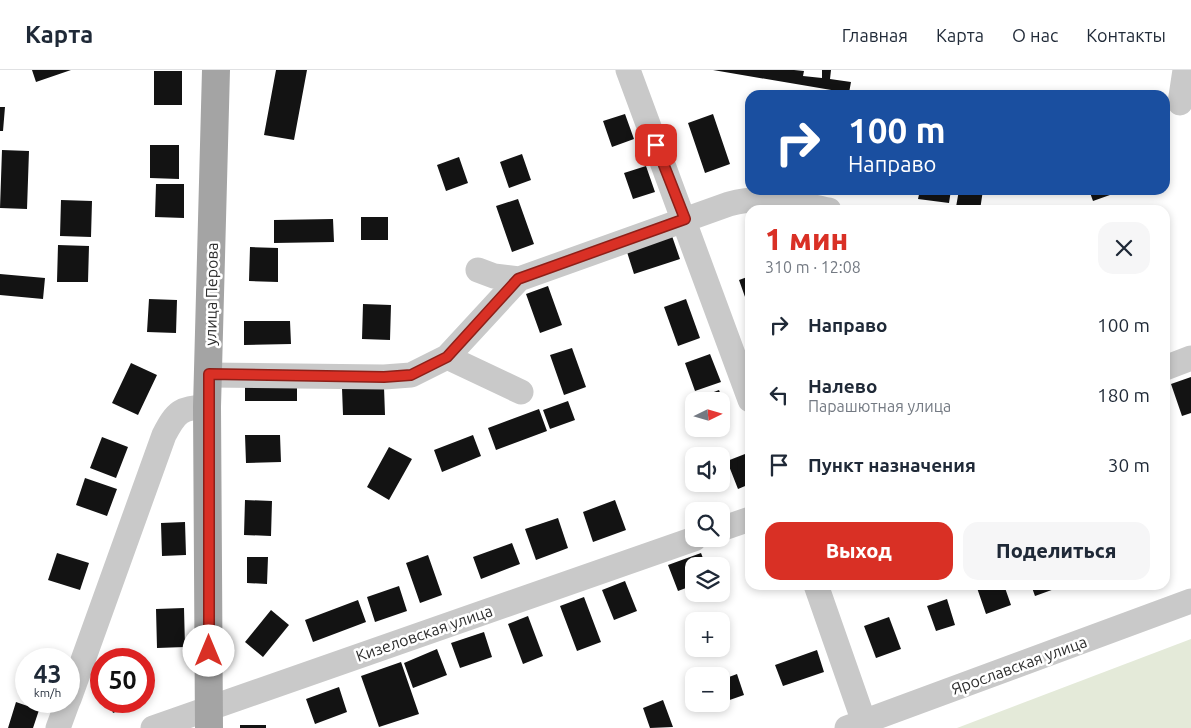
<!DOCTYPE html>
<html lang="ru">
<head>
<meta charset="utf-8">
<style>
  body { margin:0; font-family:Ubuntu,sans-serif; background:#f6f6f7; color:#1f2937; height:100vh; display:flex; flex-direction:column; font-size:19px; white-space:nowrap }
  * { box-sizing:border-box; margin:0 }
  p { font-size:16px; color:#747a83 }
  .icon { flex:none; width:28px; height:28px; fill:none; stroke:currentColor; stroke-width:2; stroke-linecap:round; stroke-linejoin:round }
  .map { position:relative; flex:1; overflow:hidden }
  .panel { position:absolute; left:745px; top:135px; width:425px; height:385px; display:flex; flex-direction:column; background:#fff; border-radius:15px; box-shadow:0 2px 8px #0003 }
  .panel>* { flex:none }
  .banner { position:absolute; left:745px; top:20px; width:425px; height:105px; border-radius:15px; box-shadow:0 2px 8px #0003; background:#1a4fa0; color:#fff; overflow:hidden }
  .needle { width:32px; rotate:85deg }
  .fabs { position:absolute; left:685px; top:322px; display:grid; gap:10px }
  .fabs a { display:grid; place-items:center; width:45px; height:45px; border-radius:10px; background:#fff; box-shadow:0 2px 8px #0003; font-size:25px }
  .speed { position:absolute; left:15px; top:578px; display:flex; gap:10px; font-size:25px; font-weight:700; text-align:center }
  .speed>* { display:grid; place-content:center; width:65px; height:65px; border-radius:50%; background:#fff; box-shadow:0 2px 8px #0003; line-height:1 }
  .speed small { font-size:12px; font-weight:400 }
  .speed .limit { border:8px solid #d22; background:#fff; color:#111 }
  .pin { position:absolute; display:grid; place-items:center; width:42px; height:42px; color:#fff; margin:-21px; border-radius:10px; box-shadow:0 2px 8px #0006 }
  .me { position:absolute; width:55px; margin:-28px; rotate:0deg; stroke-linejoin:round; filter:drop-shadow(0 0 4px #0008) }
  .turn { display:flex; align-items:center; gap:18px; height:105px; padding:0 20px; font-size:22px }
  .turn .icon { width:65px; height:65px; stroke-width:2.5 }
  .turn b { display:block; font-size:35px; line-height:42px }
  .round { display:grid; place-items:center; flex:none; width:52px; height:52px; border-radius:15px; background:#f6f6f7 }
  .head { display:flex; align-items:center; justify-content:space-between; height:85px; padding:0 20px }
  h1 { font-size:30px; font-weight:800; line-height:38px; color:#d93025 }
  .action { display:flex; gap:10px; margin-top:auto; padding:10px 20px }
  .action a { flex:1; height:58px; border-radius:15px; background:#d93025; color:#fff; font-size:20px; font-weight:800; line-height:58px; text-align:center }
  .action a+a { background:#f6f6f7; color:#1f2937 }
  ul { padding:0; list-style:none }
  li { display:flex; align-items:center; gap:15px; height:70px; padding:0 20px }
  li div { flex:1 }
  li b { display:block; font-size:19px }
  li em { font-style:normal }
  header { display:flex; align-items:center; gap:30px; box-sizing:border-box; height:70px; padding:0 25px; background:#fff; border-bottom:1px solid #e0e1e3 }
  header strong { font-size:24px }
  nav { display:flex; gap:28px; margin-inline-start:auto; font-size:18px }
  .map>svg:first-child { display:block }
</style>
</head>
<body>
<header>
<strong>Карта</strong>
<nav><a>Главная</a><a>Карта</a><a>О нас</a><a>Контакты</a></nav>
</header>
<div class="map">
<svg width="1191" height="658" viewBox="0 0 1191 658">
  <rect width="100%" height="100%" fill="#fff"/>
  <!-- green -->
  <path fill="#e4ead9" d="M1191 569V658H957Z"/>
  <!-- building -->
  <path fill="#131313" d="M32 0H71L36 12Z
    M276 0H307L294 70 264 65Z
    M713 0H794L804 1 803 6 822 8V0H831L830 9 851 12 849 23Z
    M154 1H182V35H154Z
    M0 37H5L3 61H0Z
    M625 44 634 69 612 77 603 51Z
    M713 44 730 94 705 103 688 53Z
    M150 75H179V109L150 108Z
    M2 80 29 81 27 139 0 138Z
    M522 84 531 110 509 118 500 92Z
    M459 87 468 113 446 121 437 95Z
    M646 96 655 122 633 129 624 103Z
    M156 114H184V148L155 147Z
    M920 120H951L949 133 918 129Z
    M959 120H983L980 140 956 137Z
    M1089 120H1124L1093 131Z
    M518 129 534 174 512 182 496 136Z
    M61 130 92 131 91 167 60 166Z
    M361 147H388V170H361Z
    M333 149 334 172 274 173V150Z
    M672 166 680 189 634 204 627 182Z
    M58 175 89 176 88 212H57Z
    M250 177 278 178V212L249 211Z
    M0 204 45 208 43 229 0 225Z
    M750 206V241L739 210Z
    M548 216 562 255 540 263 526 224Z
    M149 229 177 230 176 263 147 262Z
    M686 229 700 268 678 276 664 237Z
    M363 234 391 235 390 270 362 269Z
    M244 251H290L291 274 244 275Z
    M572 278 586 317 564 325 550 285Z
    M710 284 721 312 695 321 685 293Z
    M131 293 157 305 138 345 112 333Z
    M1191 307V343L1182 346 1171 314Z
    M245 310 297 311V331H245Z
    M384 317 385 345H343L342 318Z
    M719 320 730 348 721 351V331H702L701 327Z
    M568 331 575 350 550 359 543 340Z
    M539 339 547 361 496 380 488 358Z
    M245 365H280L281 392 246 393Z
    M473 365 481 386 442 402 434 380Z
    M102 367 128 377 116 408 90 398Z
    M389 377 412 389 389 430 367 417Z
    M745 384 750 397V414L738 419 727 391Z
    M85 408 117 419 107 446 76 435Z
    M245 430 272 431 271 466 244 465Z
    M615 430 626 460 593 472 583 442Z
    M558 448 568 478 536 490 525 459Z
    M185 452 186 485 162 486 161 453Z
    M512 473 520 494 481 509 473 487Z
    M57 483 89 493 80 520 48 510Z
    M701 483 706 496H694V515L678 521 668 495Z
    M428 485 442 525 420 533 406 493Z
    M247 487H268L267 514 247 513Z
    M625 511 637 541 614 550 602 520Z
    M976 515H1004L1011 535 986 544Z
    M1031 515H1059L1060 517 1035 526Z
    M399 516 407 541 375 552 367 527Z
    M584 527 601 572 577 581 560 536Z
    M947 529 955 555 936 561 927 536Z
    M358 530 366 552 313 572 305 550Z
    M184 538 185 577 157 578 156 539Z
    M271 540 289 555 263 587 245 572Z
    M528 546 543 586 523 594 508 554Z
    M889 547 901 579 876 588 864 556Z
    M484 562 492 587 460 598 451 573Z
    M437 579 447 605 413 618 404 593Z
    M817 580 824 602 783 616 775 595Z
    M401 592 419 644 379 657 361 606Z
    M26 600V624L19 622Z
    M737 604 744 625 721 633V610Z
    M339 617 347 642 315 654 306 629Z
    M663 630 673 657 650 658 643 638Z
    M109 631H134L135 634 113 643Z
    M16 632 39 640 33 658H8Z
    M240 655H266V658H240Z"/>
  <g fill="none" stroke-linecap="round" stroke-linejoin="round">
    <!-- minor -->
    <path stroke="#c9c9c9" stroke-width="25" d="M628 0 750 330
      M1180 33 1185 0
      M478 200 494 206 519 209
      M447 287 521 322
      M1165 298 1191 288
      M209 305 384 307 411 305 447 287 519 209 729 134C766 124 792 133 829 140
      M721 459 750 449
      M816 515 864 652
      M69 629 164 365C176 342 181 337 207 337
      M58 658 68 631
      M153 658 694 469
      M847 658 1191 531"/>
    <!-- major -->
    <path stroke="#a4a4a4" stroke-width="28" d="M209 658 207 337 216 0"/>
  </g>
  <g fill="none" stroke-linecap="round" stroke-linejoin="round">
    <!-- route casing -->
    <g stroke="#8d1f18" stroke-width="12">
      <path id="route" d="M209 581V304L384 307 411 305 447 287 518 209 685 149 656 75"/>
    </g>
    <!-- route -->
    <use href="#route" stroke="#d93025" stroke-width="9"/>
  </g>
  <g text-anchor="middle" stroke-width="5" stroke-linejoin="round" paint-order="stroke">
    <!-- street labels -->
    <g font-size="16" fill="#2c2c2c" stroke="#fff">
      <text transform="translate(211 224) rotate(-89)" y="6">улица Перова</text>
      <text transform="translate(424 563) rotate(-19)" y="6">Кизеловская улица</text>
      <text transform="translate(1019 595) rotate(-20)" y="6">Ярославская улица</text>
    </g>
  </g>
</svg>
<div class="fabs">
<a><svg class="needle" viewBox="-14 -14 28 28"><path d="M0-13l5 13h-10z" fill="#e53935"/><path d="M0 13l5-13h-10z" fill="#747a83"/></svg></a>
<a><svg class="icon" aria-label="sound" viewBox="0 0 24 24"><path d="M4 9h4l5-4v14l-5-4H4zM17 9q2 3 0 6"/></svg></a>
<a><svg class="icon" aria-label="search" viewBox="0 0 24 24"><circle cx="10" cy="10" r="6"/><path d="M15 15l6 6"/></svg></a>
<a><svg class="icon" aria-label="layers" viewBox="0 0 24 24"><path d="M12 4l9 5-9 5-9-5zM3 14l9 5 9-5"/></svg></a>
<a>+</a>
<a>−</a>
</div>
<div class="speed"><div>43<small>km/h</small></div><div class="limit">50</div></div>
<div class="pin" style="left:656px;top:75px;background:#d93025"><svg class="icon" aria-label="arrive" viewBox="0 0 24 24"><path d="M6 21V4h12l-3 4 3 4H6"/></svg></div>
<svg class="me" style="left:209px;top:581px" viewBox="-20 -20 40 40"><circle r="19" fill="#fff"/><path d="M0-13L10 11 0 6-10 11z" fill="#d93025"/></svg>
<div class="banner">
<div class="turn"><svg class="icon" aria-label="right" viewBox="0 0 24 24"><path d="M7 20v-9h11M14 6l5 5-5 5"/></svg><div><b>100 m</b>Направо</div></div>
</div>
<section class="panel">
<div class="head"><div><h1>1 мин</h1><p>310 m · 12:08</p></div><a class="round"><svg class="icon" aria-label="close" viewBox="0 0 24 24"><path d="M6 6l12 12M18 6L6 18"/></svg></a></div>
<ul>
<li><svg class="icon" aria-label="right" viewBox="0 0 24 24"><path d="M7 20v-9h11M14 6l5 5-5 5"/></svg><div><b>Направо</b></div><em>100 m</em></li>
<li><svg class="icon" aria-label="left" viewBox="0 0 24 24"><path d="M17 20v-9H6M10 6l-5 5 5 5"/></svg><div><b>Налево</b><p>Парашютная улица</p></div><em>180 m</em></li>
<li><svg class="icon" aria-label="arrive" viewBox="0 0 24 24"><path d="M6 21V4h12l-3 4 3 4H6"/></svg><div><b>Пункт назначения</b></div><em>30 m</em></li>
</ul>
<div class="action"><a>Выход</a><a>Поделиться</a></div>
</section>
</div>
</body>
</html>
